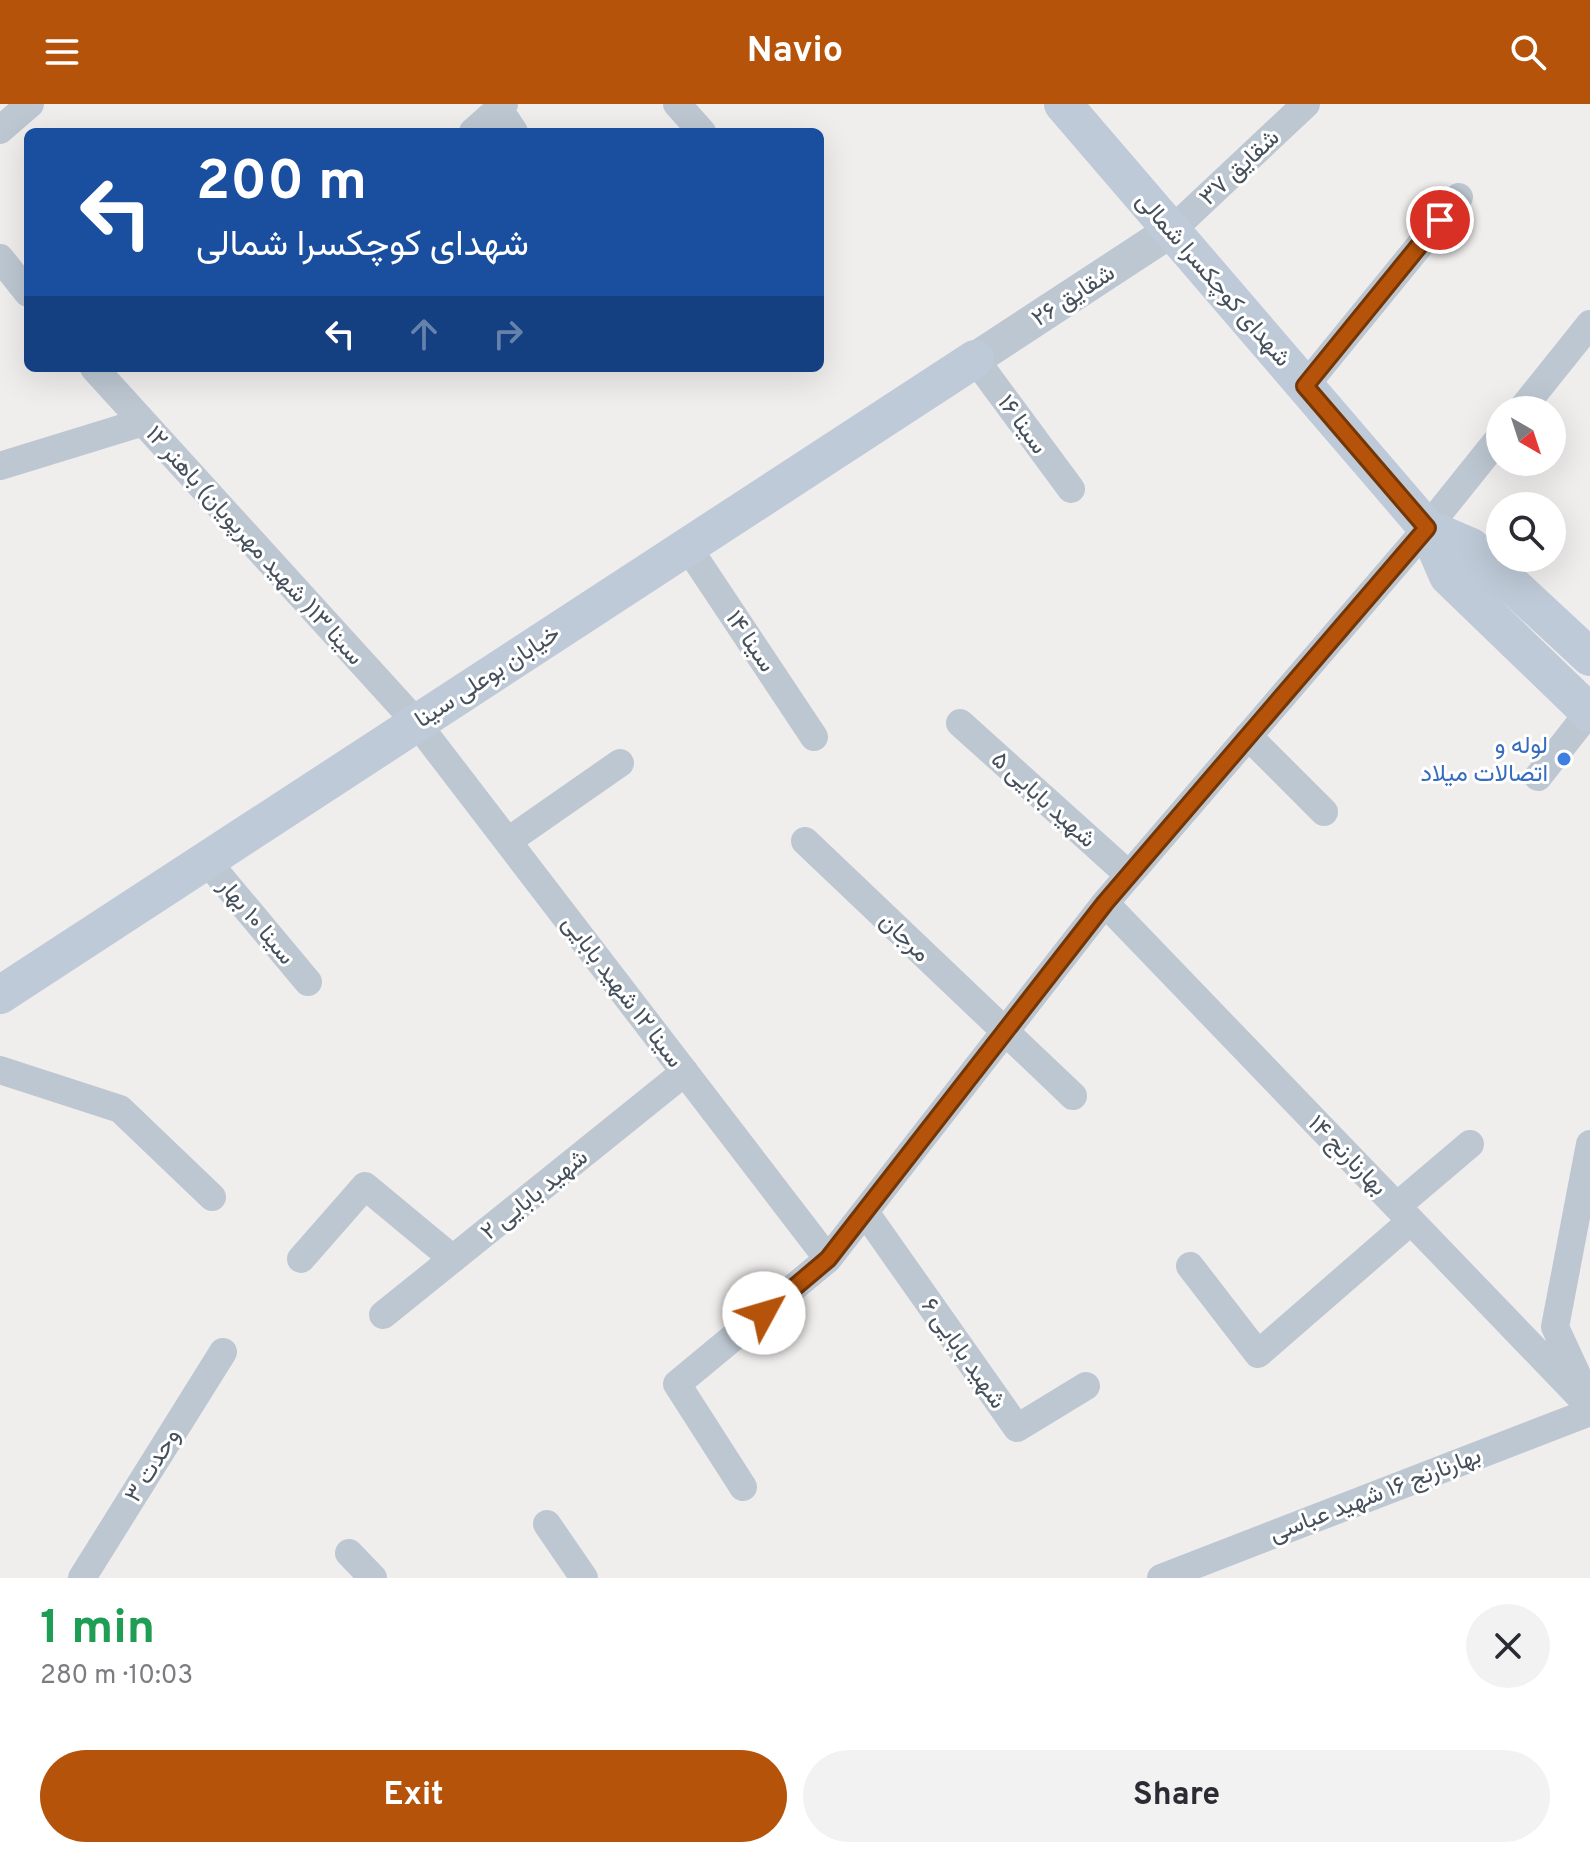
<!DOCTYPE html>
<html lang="en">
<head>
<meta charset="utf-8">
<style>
  body { margin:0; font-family:Overpass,Vazirmatn,sans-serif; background:#f2f2f3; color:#2b2b33; height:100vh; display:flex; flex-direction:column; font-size:30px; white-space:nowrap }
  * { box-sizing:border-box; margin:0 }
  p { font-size:26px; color:#7c7c81 }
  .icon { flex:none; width:44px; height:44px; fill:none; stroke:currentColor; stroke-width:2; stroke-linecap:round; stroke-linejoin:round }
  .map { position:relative; height:1474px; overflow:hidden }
  .sheet { display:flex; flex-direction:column; background:#fff; flex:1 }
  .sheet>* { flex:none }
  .top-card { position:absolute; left:24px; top:24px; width:800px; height:244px; border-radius:12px; box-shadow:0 8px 32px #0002; background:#1a4fa0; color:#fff; overflow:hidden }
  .needle { width:52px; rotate:141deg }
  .tools { position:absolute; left:1486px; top:292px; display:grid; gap:16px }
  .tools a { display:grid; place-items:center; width:80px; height:80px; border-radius:50%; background:#fff; box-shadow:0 8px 32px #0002; font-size:40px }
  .pin { position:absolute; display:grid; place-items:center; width:68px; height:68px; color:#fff; margin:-34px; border:4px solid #fff; border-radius:50%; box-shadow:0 2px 8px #0007 }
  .me { position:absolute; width:88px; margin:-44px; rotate:51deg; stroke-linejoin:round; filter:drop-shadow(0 0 6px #0008) }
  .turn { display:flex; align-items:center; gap:28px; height:168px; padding:0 40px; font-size:36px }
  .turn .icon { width:104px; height:104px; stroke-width:2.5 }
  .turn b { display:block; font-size:56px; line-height:68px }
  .lanes { display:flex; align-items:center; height:76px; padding:0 40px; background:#0003; justify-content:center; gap:40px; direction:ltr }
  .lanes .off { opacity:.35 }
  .round { display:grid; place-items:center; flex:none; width:84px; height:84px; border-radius:42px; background:#f2f2f3 }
  .summary { display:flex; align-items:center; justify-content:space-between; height:136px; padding:0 40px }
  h1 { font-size:48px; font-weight:700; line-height:60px; color:#1e9e55 }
  .action { display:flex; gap:16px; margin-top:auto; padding:16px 40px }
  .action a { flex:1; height:92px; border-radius:48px; background:#b45309; color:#fff; font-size:32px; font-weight:700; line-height:92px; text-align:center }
  .action a+a { background:#f2f2f3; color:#2b2b33 }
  header { display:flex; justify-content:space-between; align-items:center; height:104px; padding:0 40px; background:#b45309; color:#fff; font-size:36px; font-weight:700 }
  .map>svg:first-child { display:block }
</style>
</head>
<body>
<header><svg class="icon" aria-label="menu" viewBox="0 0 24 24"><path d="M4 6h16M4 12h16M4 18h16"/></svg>Navio<svg class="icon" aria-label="search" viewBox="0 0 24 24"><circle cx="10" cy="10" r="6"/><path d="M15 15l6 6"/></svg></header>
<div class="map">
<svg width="1590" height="1474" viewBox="0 0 1590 1474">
  <rect width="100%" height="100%" fill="#f0eded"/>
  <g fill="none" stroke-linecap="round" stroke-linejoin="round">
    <!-- minor -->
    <path stroke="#bdc7d1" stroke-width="28" d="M677 0 702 28
      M499 5 514 28
      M0 26 30 0
      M473 28 504 0
      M1172 126 1306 0
      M0 154 28 189
      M975 255 1071 385
      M94 264 416 618 828 1155
      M1305 282 1459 93
      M1521 306 1590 220
      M0 362 143 318
      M687 442 814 633
      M960 619 1129 771
      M1248 632 1324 708
      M1538 673 1589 608
      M508 737 620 659
      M805 737 1073 992
      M206 756 308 878
      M1105 799 1590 1303
      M0 966 120 1005 212 1093
      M1397 1102 1470 1040
      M865 1108 1017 1324 1086 1282
      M301 1155 365 1082 453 1155
      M1190 1162 1258 1250 1411 1117
      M383 1211 685 968
      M1584 1286 1555 1223 1590 1040
      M743 1383 677 1280 828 1155 1105 799 1427 424 1500 333
      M547 1420 584 1474
      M349 1449 373 1474
      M82 1474 223 1248
      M1161 1474 1590 1308"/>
    <!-- tertiary -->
    <path stroke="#bdc7d1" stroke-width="34" d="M975 255 1172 126"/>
    <!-- secondary -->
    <path stroke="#bfcad8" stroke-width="38" d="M1063 0 1427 424 1448 472 1590 609
      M1427 424 1471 443 1590 553
      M0 891 975 255"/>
  </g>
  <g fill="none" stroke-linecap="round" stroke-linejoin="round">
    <!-- route casing -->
    <g stroke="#753606" stroke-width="20">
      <path id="route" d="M764 1209 828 1155 1105 799 1427 424 1305 282 1440 116"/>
    </g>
    <!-- route -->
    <use href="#route" stroke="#b45309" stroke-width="14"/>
  </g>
  <!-- markers -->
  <circle fill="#3f7fe0" stroke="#fff" stroke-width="3" cx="1564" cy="655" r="8"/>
  <g text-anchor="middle" stroke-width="6" stroke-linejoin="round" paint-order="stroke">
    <!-- street labels -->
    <g font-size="24" fill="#45505c" stroke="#fff">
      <text transform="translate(1239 63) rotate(-43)" y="8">شقایق ۳۷</text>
      <text transform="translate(1214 175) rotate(49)" y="8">شهدای کوچکسرا شمالی</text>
      <text transform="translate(1073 191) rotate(-33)" y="8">شقایق ۲۶</text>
      <text transform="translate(1023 320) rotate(54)" y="8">سینا ۱۶</text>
      <text transform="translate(255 441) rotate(48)" y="8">سینا ۱۳( شهید مهرپویان) باهنر ۱۲</text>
      <text transform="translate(751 537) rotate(56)" y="8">سینا ۱۴</text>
      <text transform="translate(487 572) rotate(-33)" y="8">خیابان بوعلی سینا</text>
      <text transform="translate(1044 695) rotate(42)" y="8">شهید بابایی ۵</text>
      <text transform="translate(257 817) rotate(50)" y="8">سینا ۱۰ بهار</text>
      <text transform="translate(905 833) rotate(44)" y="8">مرجان</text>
      <text transform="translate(623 887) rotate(53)" y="8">سینا ۱۲ شهید بابایی</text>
      <text transform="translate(1348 1051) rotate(46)" y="8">بهارنارنج ۱۴</text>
      <text transform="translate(534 1090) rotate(-39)" y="8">شهید بابایی ۲</text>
      <text transform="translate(964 1249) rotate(55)" y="8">شهید بابایی ۶</text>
      <text transform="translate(152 1361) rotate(-58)" y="8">وحدت ۳</text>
      <text transform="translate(1375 1390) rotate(-21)" y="8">بهارنارنج ۱۶ شهید عباسی</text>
    </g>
    <!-- shop labels -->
    <g font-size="24" fill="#366cbe" stroke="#fff" text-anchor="end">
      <text x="1548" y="649">لوله و<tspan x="1548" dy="28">اتصالات میلاد</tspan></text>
    </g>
  </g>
</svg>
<div class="tools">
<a><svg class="needle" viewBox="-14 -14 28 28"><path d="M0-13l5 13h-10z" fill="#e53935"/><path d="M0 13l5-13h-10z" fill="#7c7c81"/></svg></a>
<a><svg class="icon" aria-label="search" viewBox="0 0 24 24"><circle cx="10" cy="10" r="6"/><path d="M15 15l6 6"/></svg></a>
</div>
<div class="pin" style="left:1440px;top:116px;background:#d93025"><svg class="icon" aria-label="arrive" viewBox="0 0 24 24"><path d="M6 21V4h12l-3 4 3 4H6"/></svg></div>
<svg class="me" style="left:764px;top:1209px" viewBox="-20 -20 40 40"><circle r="19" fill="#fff"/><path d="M0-13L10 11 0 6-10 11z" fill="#b45309"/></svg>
<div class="top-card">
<div class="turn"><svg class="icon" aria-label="left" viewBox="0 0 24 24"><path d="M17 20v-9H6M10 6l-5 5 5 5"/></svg><div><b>200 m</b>شهدای کوچکسرا شمالی</div></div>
<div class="lanes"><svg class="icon" aria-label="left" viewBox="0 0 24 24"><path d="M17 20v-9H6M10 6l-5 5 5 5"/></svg><svg class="icon off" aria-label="ahead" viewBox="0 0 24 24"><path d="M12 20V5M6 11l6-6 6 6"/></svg><svg class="icon off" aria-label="right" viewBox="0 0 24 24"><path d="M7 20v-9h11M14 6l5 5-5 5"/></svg></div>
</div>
</div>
<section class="sheet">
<div class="summary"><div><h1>1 min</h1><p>280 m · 10:03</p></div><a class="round"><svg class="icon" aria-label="close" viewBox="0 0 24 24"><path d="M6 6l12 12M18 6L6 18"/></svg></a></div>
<div class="action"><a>Exit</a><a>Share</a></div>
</section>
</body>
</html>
